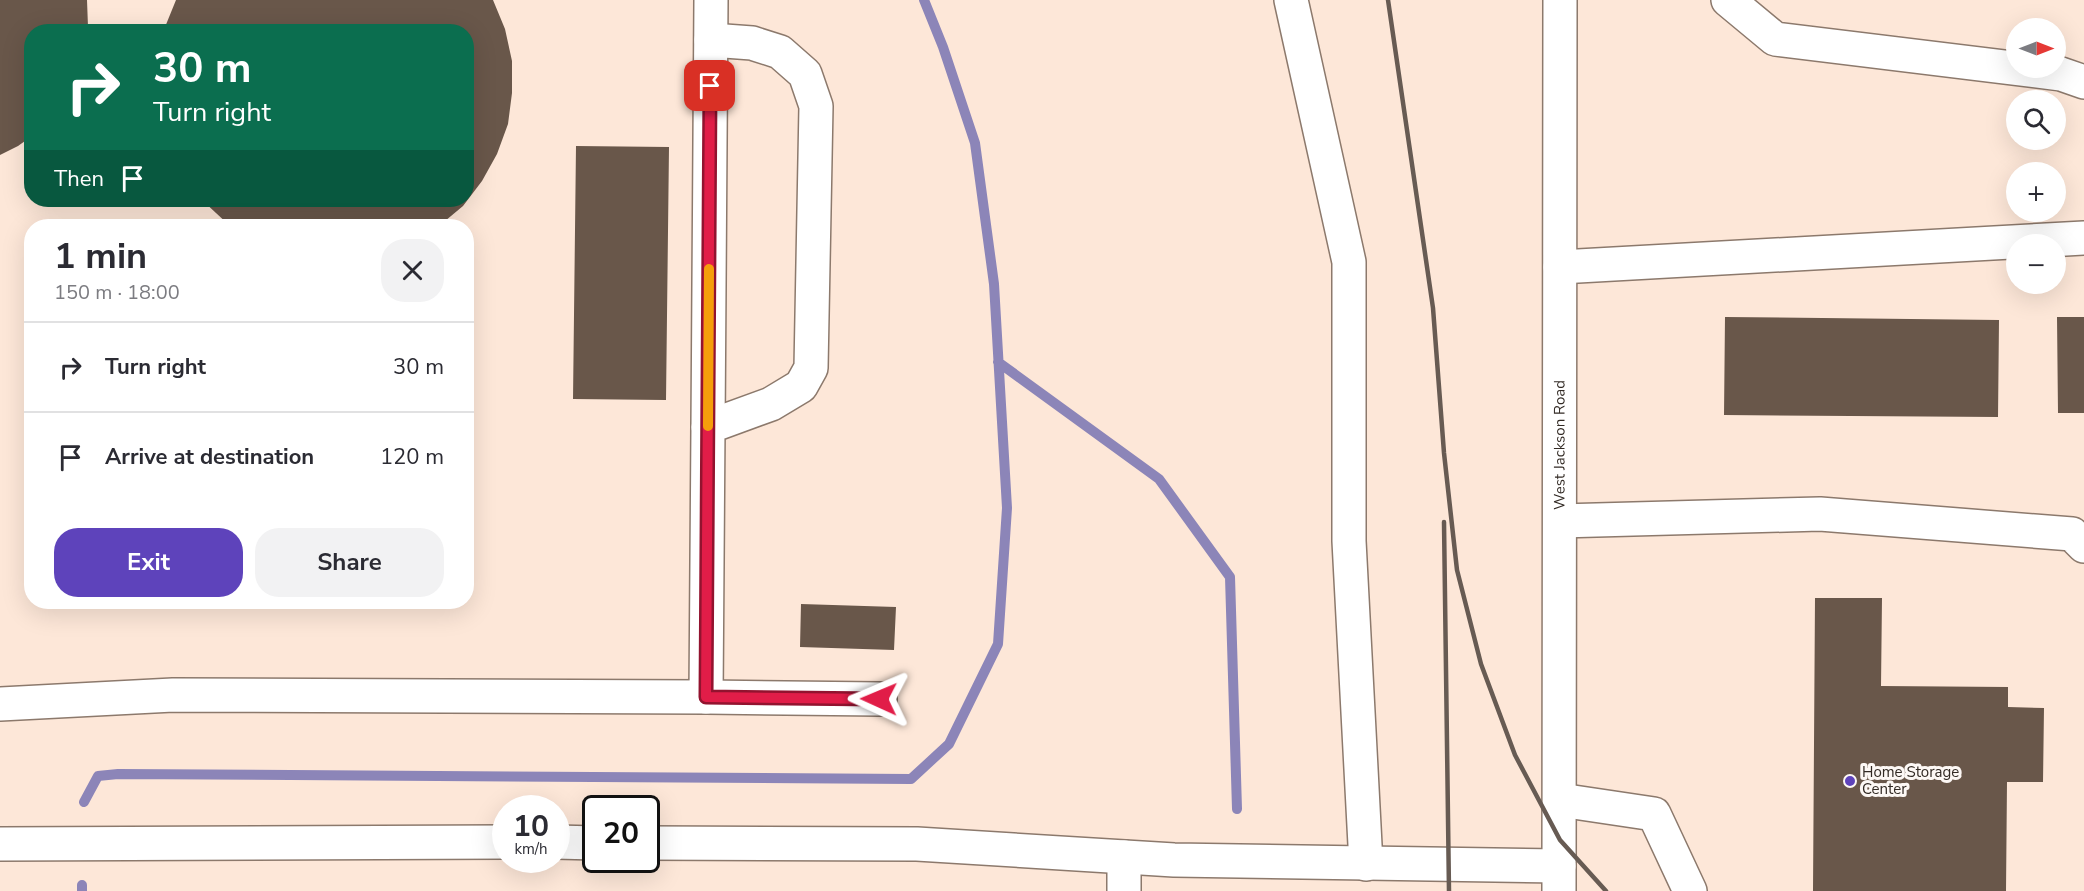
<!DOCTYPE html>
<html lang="en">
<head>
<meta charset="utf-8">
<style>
  body { margin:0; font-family:"Nunito Sans",sans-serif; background:#f2f2f3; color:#2b2b33; height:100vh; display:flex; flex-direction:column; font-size:22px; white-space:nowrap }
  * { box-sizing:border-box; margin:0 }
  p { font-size:20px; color:#7c7c81 }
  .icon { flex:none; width:33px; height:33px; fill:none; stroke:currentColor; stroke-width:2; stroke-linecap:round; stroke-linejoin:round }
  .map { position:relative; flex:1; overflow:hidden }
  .panel { position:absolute; left:24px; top:219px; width:450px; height:390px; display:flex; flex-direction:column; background:#fff; border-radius:24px; box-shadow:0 6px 24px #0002 }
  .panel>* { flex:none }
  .top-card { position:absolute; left:24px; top:24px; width:450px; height:183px; border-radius:24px; box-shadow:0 6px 24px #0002; background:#0b6e4f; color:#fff; overflow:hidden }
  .needle { width:39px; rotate:90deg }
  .buttons { position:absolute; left:2006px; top:18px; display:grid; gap:12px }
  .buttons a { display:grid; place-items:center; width:60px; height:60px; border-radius:50%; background:#fff; box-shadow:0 6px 24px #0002; font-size:30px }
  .speed { position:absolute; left:492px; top:795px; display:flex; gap:12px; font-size:30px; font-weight:700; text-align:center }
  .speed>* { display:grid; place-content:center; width:78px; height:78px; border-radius:50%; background:#fff; box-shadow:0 6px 24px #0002; line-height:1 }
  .speed small { font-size:15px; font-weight:400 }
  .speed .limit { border:3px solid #111; border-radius:9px; background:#fff; color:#111 }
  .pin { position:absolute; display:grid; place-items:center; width:51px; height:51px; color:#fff; margin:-26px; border-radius:12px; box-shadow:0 3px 9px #0006 }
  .me { position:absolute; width:66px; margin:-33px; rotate:271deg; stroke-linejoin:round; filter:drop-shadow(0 0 4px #0008) }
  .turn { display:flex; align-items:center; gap:21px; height:126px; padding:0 30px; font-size:27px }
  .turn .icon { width:78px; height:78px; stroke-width:2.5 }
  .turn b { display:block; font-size:42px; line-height:51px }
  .then { display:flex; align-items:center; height:57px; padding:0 30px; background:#0003; gap:12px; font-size:22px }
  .round { display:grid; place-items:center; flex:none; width:63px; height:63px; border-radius:24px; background:#f2f2f3 }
  .headline { display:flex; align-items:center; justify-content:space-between; height:102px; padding:0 30px }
  h1 { font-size:36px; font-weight:700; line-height:45px }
  .button { display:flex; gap:12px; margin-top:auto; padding:12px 30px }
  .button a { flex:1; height:69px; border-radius:24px; background:#5e43bb; color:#fff; font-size:24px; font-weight:700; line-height:69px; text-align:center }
  .button a+a { background:#f2f2f3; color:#2b2b33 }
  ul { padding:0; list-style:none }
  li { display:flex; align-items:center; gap:18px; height:90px; padding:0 30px; border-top:2px solid #e1e1e2 }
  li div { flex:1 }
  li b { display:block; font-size:22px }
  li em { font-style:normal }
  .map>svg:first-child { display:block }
</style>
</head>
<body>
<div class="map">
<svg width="2084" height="891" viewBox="0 0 2084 891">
  <rect width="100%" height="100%" fill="#fde7d8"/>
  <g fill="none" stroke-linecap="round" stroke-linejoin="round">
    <!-- stream -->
    <path stroke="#8c85b8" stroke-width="10" d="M998 362 1159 479 1230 577 1237 809
      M84 802 98 776 118 774 911 779 949 744 998 644 1007 508 994 284 975 143 943 47 924 0
      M82 891V885"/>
  </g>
  <!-- building -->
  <path fill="#69574a" d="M0 0H87L88 27V32H32V136L18 146 0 155Z
    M176 0H493L505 29 512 61V93L508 124 497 154 482 181 463 206 439 226H230L202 200H466V32H163Z
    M576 146 669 147 666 400 573 399Z
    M1725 317 1999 320 1998 417 1724 415Z
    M2057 317H2084V413H2058Z
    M1815 598H1882L1881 686 2008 687V707L2044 708 2043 782H2007L2006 891H1813Z
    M801 604 896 607 894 650 800 647Z"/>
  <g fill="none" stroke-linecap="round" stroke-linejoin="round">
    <!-- minor casing -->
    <g stroke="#8c796c" stroke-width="36">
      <g id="minor">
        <path d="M1291 0 1349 262V541L1366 864"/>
        <path d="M1728 0 1775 39 2061 74 2084 82"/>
        <path d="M1560 267 2084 238"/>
        <path d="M708 427 711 0"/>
        <path d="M1560 521 1820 514 2072 534 2084 546"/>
        <path d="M706 697 880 699"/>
        <path d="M0 704 173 695 706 697 708 427 771 404 801 386 811 368 816 106 805 74 780 52 752 43 711 40"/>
        <path d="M1560 800 1654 814 1690 891"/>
        <path d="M556 842 596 843"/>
        <path d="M646 843 917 844 1174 860 1559 866"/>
        <path d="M0 844 506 842"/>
        <path d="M1124 891V857"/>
        <path id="s1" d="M1559 891 1560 0"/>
      </g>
    </g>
    <!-- minor -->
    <use href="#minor" stroke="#fff" stroke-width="33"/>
    <!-- rail -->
    <path stroke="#675b53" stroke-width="4.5" d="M1388 0 1433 308 1444 453 1457 570 1481 664 1515 755 1560 840 1606 891
      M1444 522 1449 891"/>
  </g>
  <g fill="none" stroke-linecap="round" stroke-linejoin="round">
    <!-- route casing -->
    <g stroke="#92132f" stroke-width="15">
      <path id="route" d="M710 86 706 697 879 699"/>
    </g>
    <!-- route -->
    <use href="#route" stroke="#e11d48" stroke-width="10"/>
    <!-- slow -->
    <path stroke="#f59e0b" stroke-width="10" d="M708 426 709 269"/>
  </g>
  <!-- markers -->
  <circle fill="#5e43bb" stroke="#fdf8f5" stroke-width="2" cx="1850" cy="781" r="6"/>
  <g text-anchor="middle" stroke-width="6" stroke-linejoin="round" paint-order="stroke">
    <!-- street labels -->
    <g font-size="15" fill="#322a24" stroke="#fdf8f5">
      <text dy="5" stroke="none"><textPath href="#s1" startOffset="446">West Jackson Road</textPath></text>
    </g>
    <!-- poi labels -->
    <g font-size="15" fill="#322a24" stroke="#fdf8f5" text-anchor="start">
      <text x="1862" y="777">Home Storage<tspan x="1862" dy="17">Center</tspan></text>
    </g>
  </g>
</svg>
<div class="buttons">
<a><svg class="needle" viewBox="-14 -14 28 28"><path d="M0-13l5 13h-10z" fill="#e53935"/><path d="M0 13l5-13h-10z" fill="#7c7c81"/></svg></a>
<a><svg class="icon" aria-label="search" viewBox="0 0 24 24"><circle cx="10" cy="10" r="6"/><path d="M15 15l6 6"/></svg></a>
<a>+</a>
<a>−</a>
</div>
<div class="speed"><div>10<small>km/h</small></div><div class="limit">20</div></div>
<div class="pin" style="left:710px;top:86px;background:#d93025"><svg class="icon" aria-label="arrive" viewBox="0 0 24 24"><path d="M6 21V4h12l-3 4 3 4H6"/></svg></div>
<svg class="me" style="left:879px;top:699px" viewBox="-20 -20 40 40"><path d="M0-17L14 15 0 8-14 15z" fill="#e11d48" stroke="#fff" stroke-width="4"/></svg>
<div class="top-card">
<div class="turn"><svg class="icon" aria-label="right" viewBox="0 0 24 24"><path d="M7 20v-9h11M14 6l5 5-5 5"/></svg><div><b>30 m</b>Turn right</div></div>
<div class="then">Then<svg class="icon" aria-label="arrive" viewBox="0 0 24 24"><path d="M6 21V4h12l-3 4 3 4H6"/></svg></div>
</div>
<section class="panel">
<div class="headline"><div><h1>1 min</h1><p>150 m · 18:00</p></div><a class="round"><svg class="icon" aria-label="close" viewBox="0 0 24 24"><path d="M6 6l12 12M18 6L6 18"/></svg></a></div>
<ul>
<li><svg class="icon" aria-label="right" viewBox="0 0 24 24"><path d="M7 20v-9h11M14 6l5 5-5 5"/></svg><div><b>Turn right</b></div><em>30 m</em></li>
<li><svg class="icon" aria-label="arrive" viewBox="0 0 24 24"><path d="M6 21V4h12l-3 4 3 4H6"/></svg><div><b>Arrive at destination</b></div><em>120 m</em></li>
</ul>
<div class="button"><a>Exit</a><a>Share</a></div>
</section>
</div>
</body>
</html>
